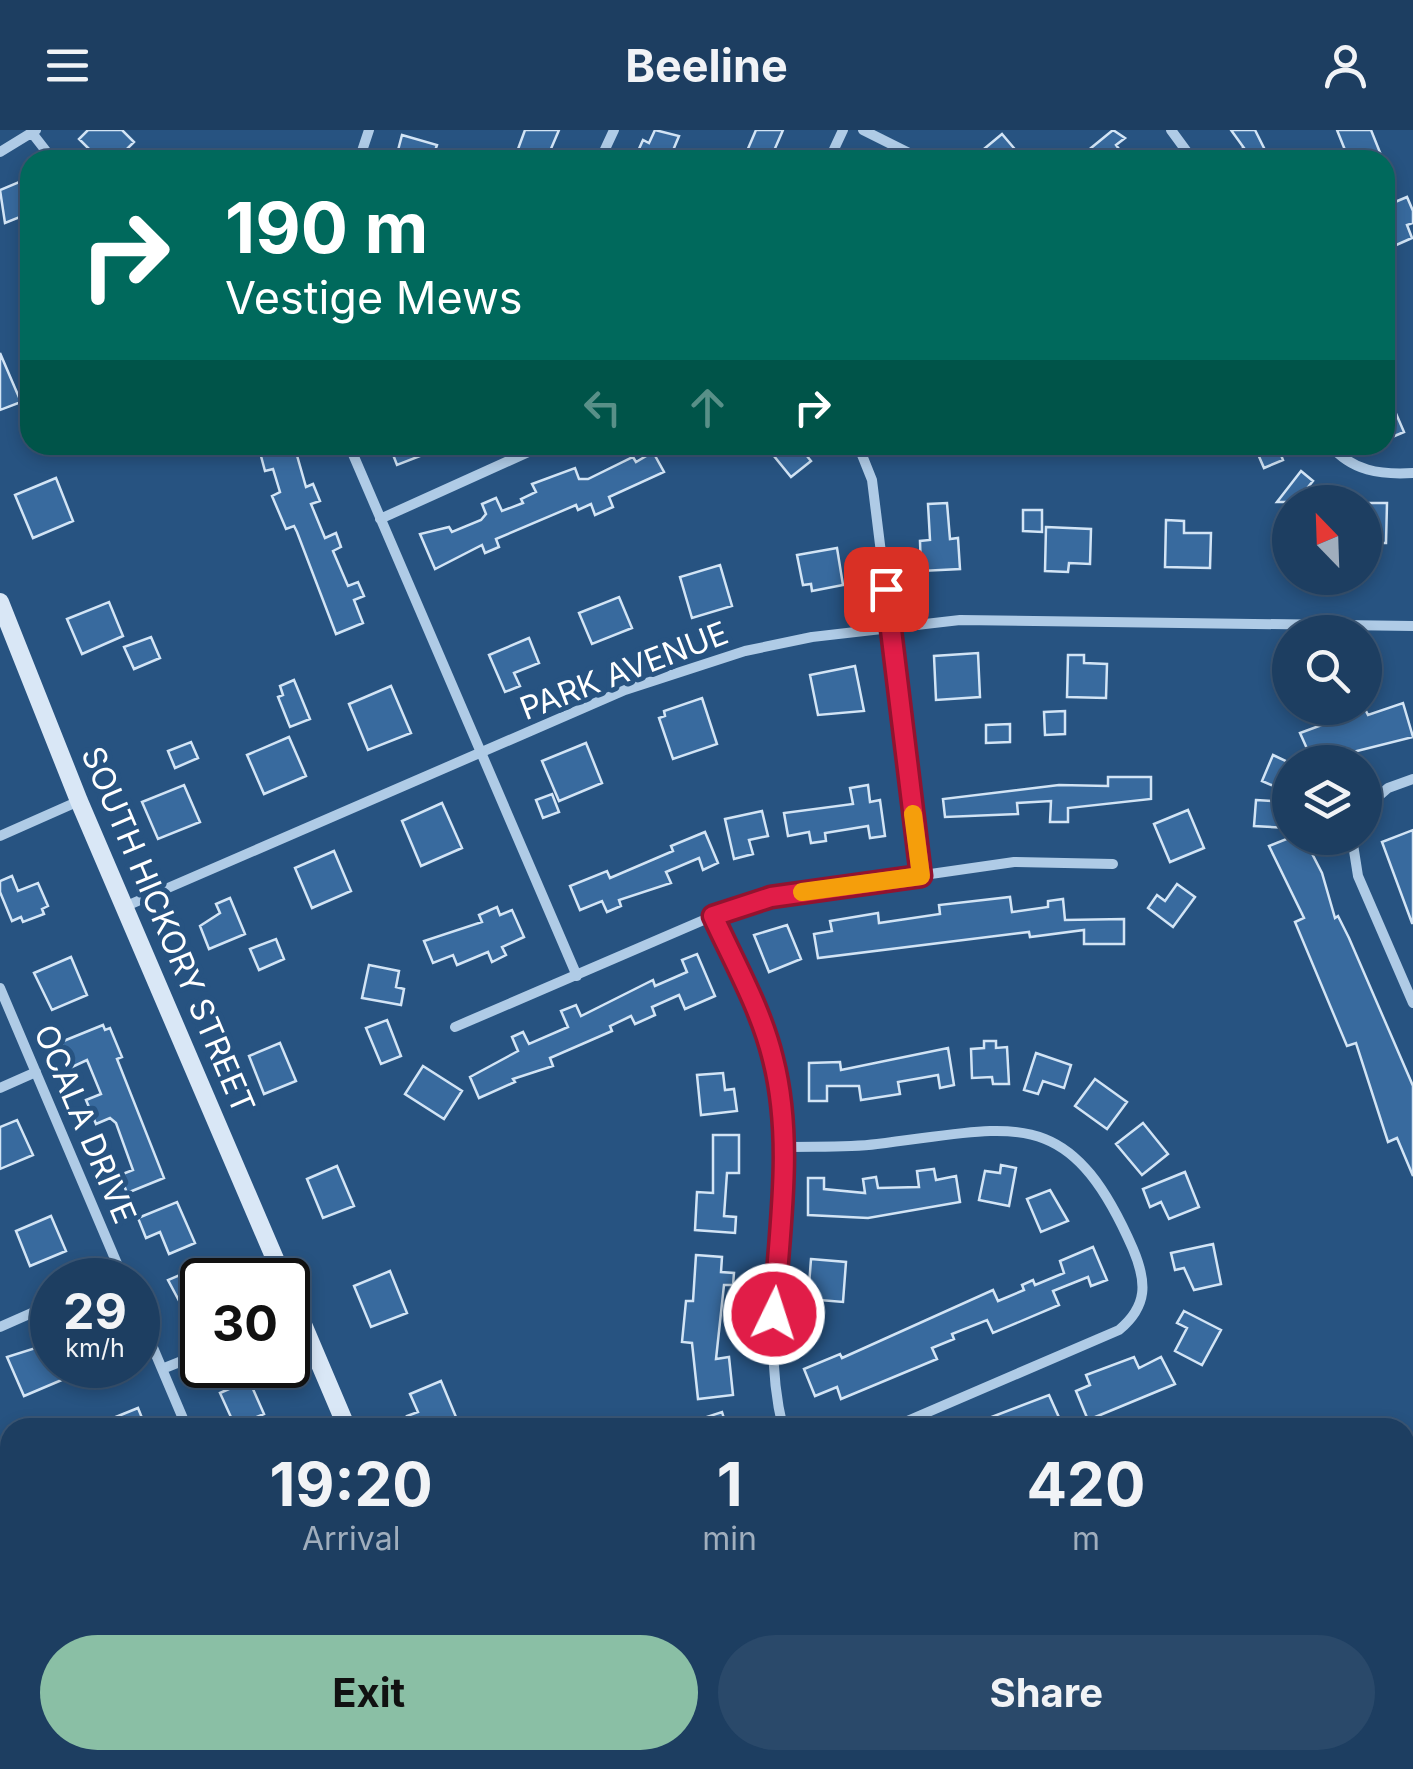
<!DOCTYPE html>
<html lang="en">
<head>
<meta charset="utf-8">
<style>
  body { margin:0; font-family:Inter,sans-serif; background:#2a496a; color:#f1f3f6; height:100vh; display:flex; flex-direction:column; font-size:38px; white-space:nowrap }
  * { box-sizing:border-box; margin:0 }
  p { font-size:32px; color:#a0aebd }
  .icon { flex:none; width:55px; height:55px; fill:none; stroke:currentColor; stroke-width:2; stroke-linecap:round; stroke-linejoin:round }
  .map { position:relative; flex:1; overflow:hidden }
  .drawer { position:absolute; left:0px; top:1288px; width:1415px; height:352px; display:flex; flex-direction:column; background:#1d3e61; border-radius:30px 30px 0 0; box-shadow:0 5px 15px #0003,0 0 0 2px #3b5776 }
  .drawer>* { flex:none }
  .top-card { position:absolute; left:20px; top:20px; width:1375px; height:305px; border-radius:30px; box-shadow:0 5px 15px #0003,0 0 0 2px #3b5776; background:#00695c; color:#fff; overflow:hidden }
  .needle { width:65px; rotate:337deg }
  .fabs { position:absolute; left:1272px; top:355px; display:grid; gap:20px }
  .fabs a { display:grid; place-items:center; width:110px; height:110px; border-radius:50%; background:#1d3e61; box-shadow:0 5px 15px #0003,0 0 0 2px #3b5776; font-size:50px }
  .speed { position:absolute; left:30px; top:1128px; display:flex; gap:20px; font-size:50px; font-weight:700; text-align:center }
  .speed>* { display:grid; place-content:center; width:130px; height:130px; border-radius:50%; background:#1d3e61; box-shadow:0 5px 15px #0003,0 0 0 2px #3b5776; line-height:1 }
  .speed small { font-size:25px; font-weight:400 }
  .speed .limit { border:5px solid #111; border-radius:15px; background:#fff; color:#111 }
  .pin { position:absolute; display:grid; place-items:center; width:85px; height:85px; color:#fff; margin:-42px; border-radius:20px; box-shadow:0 5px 15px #0006 }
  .me { position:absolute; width:110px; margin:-55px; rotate:4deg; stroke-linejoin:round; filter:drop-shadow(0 0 8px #0008) }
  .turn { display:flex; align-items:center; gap:35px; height:210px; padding:0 40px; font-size:45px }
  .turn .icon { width:130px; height:130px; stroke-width:2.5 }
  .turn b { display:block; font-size:70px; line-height:85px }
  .lanes { display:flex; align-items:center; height:95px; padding:0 40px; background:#0003; justify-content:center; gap:50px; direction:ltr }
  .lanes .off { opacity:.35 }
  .eta { display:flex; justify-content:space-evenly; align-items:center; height:170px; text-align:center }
  .eta b { font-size:60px; font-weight:700; line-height:70px }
  .action { display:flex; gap:20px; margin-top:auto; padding:20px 40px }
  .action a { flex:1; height:115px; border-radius:60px; background:#8abfa5; color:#111; font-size:40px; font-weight:700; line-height:115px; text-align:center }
  .action a+a { background:#2a496a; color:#f1f3f6 }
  header { display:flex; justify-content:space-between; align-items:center; height:130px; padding:0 40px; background:#1d3e61; font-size:45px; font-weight:700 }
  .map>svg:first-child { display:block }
</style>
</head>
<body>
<header><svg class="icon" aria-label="menu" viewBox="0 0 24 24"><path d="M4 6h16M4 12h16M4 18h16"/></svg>Beeline<svg class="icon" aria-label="person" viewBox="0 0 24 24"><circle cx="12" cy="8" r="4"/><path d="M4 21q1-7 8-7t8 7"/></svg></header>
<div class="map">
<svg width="1413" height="1639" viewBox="0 0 1413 1639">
  <rect width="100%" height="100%" fill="#275381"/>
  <!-- building -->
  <path fill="#386a9e" stroke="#d2e4f5" stroke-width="2.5" d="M88 0H122L134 12 116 30H100L79 9Z
    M525 0H559L550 21 571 30H514Z
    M655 0 679 6 669 30H634L643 10 649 13Z
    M756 0H783L770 30 747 21Z
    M1113 0 1125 8 1116 15 1127 30H1101L1091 18Z
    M1231 0H1255L1270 30H1219L1244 18Z
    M1337 0H1371L1383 30H1349Z
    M1002 4 1024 30H993L984 19Z
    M402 5 437 15 432 30H408L397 24Z
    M1385 49 1395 72 1407 67 1413 81V93L1407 95 1412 108 1385 120Z
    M24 50 30 83 5 93 0 60Z
    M0 223 21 272 0 280Z
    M1385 258 1404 302 1385 310Z
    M258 315H294L306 357 313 354 320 371 311 374 325 408 336 403 341 417 333 421 348 456 358 452 364 466 354 470 363 493 336 504 297 402 294 396 286 399 272 366 280 362 273 339 265 341Z
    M399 315H445L446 316 397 335 392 322 400 319Z
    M765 315H798L811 331 791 347Z
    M1254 315H1277L1283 330 1264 338Z
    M653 322 664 342 609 367 613 377 595 385 591 374 578 380 576 375 496 409 499 417 485 423 482 415 435 439 420 404 449 397 452 402 481 390 486 384 482 374 496 368 502 381 523 373 521 369 536 362 532 354 575 338 579 349H588L633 327 636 332Z
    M1301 341 1313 351 1304 362 1318 372H1277Z
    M56 348 73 391 33 408 15 365Z
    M947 373 950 409 958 408 960 439 921 441 920 411 930 410 928 374Z
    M1365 373H1387L1386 413H1365Z
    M1023 380H1042V402L1023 401Z
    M1166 390 1184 391V403H1211L1210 438 1165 437Z
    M1046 397 1091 399 1090 434 1069 433 1068 442 1045 441Z
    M837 418 843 455 812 461 811 454 803 455 797 425Z
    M720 435 732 476 692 488 680 447Z
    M619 467 632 498 592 514 579 483Z
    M109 472 123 506 82 524 67 489Z
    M151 507 160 528 134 539 124 517Z
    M529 508 539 533 514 543 520 556 505 562 489 525Z
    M978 523 980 567 936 570 934 526Z
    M1068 525H1084V533L1107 534 1106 568 1067 567Z
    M855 536 864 581 818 585 810 545Z
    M294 550 310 589 290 597 278 567 283 565 280 556Z
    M391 556 411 603 368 620 349 574Z
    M702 568 717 614 673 629 659 588 665 586 664 581Z
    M1403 573 1413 607 1313 632 1300 603 1365 579 1368 585Z
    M1065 581V604L1045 605 1044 582Z
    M1010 594V612L986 613V595Z
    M289 607 306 646 264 664 247 625Z
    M191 612 198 628 175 638 168 621Z
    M586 613 602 653 559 671 542 631Z
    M1273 625 1290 633V663L1262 651Z
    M1108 647H1151V669L1068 678V692H1050L1051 671 1017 673 1018 684 945 687 943 669 1059 655 1108 656Z
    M184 655 200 692 158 709 142 672Z
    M868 655 870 672 880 670 885 706 870 708 868 696 825 703 826 711 811 713 809 702 788 706 784 683 853 674 850 658Z
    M552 664 559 682 543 688 536 670Z
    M1256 670 1290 672 1288 698 1254 696Z
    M442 673 462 718 421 736 402 691Z
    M1188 680 1204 718 1170 732 1154 694Z
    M762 681 768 706 749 710 753 724 734 729 725 689Z
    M1413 700V793H1412L1382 712Z
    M705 702 718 733 703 740 699 728 666 742 671 753 619 770 621 776 607 782 602 771 580 780 570 756 607 741 610 748 673 721 671 716Z
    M1289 708H1304L1322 743 1335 788 1338 786 1349 808 1413 956V1046L1397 1008 1388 1012 1356 913 1347 916 1295 792 1304 788 1269 716Z
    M334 721 351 761 312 778 295 738Z
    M12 746 18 761 38 753 48 776 42 779 44 784 23 792 21 787 12 791 0 762V751Z
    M1177 754 1195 767 1173 797 1148 778 1157 765 1165 771Z
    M1010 767 1012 782 1048 777V771L1063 769 1065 790 1124 789V814H1084V800L1030 807 1029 802 818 828 814 804 832 801 830 791 878 783 879 793 940 784 939 775Z
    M230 768 245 804 209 819 200 796 220 783 216 774Z
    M497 777 500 785 512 780 524 807 502 817 506 825 492 832 488 822 457 835 453 825 433 833 424 811 482 792 479 785Z
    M787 795 801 829 769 842 754 805Z
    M276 809 284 829 259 840 250 819Z
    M697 824 715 866 685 879 679 865 652 877 655 885 635 894 631 886 610 896 612 901 550 928 553 936 513 949 515 952 479 968 470 947 518 921 512 907 523 902 529 914 568 897 561 881 576 875 581 886 653 850 655 856 687 842 682 830Z
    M71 827 87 865 52 880 34 843Z
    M369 835 399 841 396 857 404 859 401 875 362 868Z
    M387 890 401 926 381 934 366 898Z
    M103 895 105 900 110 898 122 927 117 929 164 1048 127 1063 120 1045 133 1040 116 993 110 988 96 994 86 970 101 964 87 930 72 937 61 912Z
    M984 911H996V918L1007 917 1009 954H993L992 947 972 948 971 919 984 918Z
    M280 913 296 951 264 964 249 926Z
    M948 918 954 955 940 958 938 945 898 952 900 964 861 970 859 956H827V971H809V933L840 932 841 940Z
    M1036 923 1071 935 1064 958 1043 951 1038 964 1024 960Z
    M423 936 462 961 444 989 405 964Z
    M723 943 725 960 734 959 737 981 701 985 697 945Z
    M1095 949 1127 972 1107 999 1075 976Z
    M17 990 33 1025 0 1039V997Z
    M1143 993 1168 1024 1142 1045 1116 1014Z
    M713 1005H739V1043H727L724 1086 736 1087 735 1103 695 1100 697 1062 713 1063Z
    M1001 1035 1016 1038 1009 1076 979 1070 985 1041 1000 1043Z
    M337 1036 354 1076 323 1088 307 1049Z
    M934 1039 936 1050 956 1046 960 1072 868 1088 808 1085V1048H824V1059L865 1063 863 1049 876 1047 878 1058 919 1057 917 1041Z
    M1185 1042 1199 1077 1169 1089 1161 1072 1150 1077 1143 1059Z
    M1050 1060 1068 1091 1041 1102 1027 1069Z
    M177 1072 195 1113 169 1124 160 1102 146 1108 138 1088Z
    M51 1086 66 1121 30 1136 16 1101Z
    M1213 1114 1221 1154 1194 1160 1184 1138 1175 1140 1171 1123Z
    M1093 1117 1107 1150 1091 1156 1088 1147 1053 1161 1059 1175 993 1203 987 1190 952 1204 954 1209 932 1218 937 1229 841 1269 837 1257 815 1266 804 1239 840 1224 842 1228 993 1160 998 1171 1024 1160 1022 1155 1033 1150 1035 1155 1064 1143 1060 1131Z
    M696 1125 722 1127 721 1142 734 1143 733 1155H724L716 1229 729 1227 733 1265 698 1269 692 1213 682 1212 686 1171H693Z
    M811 1129 846 1132 843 1172 808 1169Z
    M201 1136 207 1150H202V1175L185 1182 168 1150Z
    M390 1141 407 1183 371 1197 354 1156Z
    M1184 1181 1221 1200 1202 1235 1175 1221 1187 1198 1177 1193Z
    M45 1215 52 1235H97L24 1266 7 1227Z
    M1134 1227 1139 1238 1161 1227 1175 1254 1088 1290 1076 1261 1090 1255 1086 1245Z
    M249 1250 264 1284 235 1296 220 1263Z
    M441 1251 456 1287 431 1298H411L407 1286 418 1282 410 1264Z
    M1049 1265 1061 1292 1048 1298H963Z
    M138 1278 146 1298 91 1297Z
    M722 1282 727 1298H683L682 1295Z"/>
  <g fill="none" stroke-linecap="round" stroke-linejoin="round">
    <!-- street -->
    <path stroke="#afcbe6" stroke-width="10" d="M863 0 923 30
      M1171 0 1193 30
      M32 3 53 30
      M0 22 36 0
      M359 30 369 0
      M600 30 614 0
      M829 30 843 0
      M349 315 577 846
      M858 315 872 350 921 746
      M1330 315C1352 341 1380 345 1413 343
      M380 389 544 315
      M1365 678 1388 658 1413 649
      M0 706 79 671
      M1352 708 1358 746 1413 873
      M124 777 625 560 745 521 812 507 960 490 1413 496
      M713 786C746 861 784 933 784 1017 784 1111 760 1205 783 1298
      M0 858 124 1150
      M455 897 713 786 771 767 1014 732 1113 734
      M0 958 36 942
      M784 1017C815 1016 846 1018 877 1014 1013 998 1068 970 1133 1119 1147 1152 1148 1176 1119 1200L891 1298
      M138 1182 162 1239
      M0 1197 52 1174
      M187 1298 162 1239 202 1223
      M0 1433 10 1428
      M85 1639 106 1630"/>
    <!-- secondary -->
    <path stroke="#d9e7f6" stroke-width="18" d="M0 472 79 671 284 1150
      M288 1159 347 1298
      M489 1630 493 1639"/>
  </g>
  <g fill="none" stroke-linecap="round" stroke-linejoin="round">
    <!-- route casing -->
    <g stroke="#92132f" stroke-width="25">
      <path id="route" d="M774 1184C779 1100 794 1011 773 929 761 879 734 832 713 786L771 767 921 746 886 459"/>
    </g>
    <!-- route -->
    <use href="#route" stroke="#e11d48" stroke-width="18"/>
    <!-- slow -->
    <path stroke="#f59e0b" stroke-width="18" d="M802 762 921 746 913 684"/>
  </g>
  <g text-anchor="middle" stroke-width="10" stroke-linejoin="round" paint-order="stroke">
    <!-- street labels -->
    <g font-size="32" fill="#fff" stroke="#275381">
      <text transform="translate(624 541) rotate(-21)" y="11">PARK AVENUE</text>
      <text transform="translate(168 800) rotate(67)" y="11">SOUTH HICKORY STREET</text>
      <text transform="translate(85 994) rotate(67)" y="11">OCALA DRIVE</text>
    </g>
  </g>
</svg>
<div class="fabs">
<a><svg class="needle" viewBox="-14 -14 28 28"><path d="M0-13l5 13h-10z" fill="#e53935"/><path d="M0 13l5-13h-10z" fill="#a0aebd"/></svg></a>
<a><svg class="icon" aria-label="search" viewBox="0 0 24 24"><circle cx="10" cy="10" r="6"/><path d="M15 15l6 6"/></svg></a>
<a><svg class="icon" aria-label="layers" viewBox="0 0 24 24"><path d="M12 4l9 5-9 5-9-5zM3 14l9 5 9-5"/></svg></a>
</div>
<div class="speed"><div>29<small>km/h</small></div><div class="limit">30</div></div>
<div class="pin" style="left:886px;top:459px;background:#d93025"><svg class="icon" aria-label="arrive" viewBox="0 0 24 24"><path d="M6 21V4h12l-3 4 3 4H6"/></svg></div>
<svg class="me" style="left:774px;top:1184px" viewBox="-20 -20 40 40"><circle r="17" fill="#e11d48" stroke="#fff" stroke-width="3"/><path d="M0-11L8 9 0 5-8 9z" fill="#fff"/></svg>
<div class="top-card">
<div class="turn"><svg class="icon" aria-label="right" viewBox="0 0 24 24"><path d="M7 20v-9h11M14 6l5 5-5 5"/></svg><div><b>190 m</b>Vestige Mews</div></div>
<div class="lanes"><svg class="icon off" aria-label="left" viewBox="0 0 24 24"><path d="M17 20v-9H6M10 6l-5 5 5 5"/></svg><svg class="icon off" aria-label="ahead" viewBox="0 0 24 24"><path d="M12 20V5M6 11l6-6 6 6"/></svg><svg class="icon" aria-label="right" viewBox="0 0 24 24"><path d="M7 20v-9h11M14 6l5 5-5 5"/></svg></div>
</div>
<section class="drawer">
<div class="eta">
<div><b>19:20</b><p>Arrival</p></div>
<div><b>1</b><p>min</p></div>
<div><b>420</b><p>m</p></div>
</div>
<div class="action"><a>Exit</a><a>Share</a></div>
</section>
</div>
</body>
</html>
